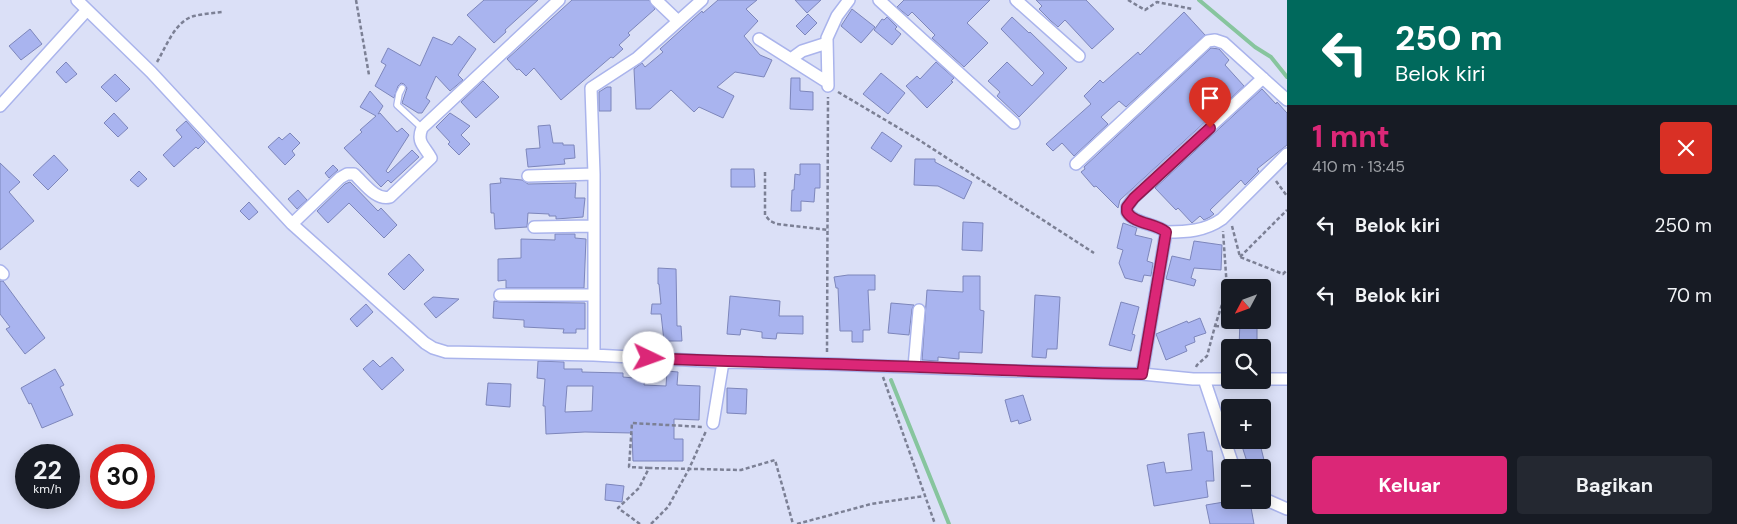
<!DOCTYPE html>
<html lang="id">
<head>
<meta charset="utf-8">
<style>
  body { margin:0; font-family:"DM Sans",sans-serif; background:#242831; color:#f1f3f6; height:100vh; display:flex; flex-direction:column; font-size:19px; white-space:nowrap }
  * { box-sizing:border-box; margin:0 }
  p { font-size:16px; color:#9ea1a6 }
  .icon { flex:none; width:28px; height:28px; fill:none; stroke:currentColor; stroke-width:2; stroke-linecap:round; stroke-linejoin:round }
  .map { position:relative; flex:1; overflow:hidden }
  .details { display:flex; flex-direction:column; background:#171b24; width:450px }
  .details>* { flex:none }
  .guide { background:#00695c; color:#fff; overflow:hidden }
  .needle { width:32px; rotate:229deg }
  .fabs { position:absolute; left:1221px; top:279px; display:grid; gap:10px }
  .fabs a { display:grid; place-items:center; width:50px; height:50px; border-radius:5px; background:#171b24; box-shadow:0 2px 12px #0003; font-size:25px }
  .speed { position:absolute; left:15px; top:444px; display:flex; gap:10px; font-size:25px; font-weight:700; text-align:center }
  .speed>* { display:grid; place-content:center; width:65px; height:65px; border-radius:50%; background:#171b24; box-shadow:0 2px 12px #0003; line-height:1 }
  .speed small { font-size:12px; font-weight:400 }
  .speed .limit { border:8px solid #d22; background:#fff; color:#111 }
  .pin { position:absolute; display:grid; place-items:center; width:42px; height:42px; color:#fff; margin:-51px -21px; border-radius:50% 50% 50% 0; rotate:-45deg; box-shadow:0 0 5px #0007 }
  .pin .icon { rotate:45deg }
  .me { position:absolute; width:55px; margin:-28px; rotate:93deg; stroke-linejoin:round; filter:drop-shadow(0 0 4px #0008) }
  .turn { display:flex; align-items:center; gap:18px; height:105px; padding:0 25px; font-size:22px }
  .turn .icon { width:65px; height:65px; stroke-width:2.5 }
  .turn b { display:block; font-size:35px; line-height:42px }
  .round { display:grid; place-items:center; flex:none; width:52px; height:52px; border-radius:5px; background:#242831 }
  .headline { display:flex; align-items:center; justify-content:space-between; height:85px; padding:0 25px }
  h1 { font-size:30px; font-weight:700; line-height:38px; color:#db2777 }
  .action { display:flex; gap:10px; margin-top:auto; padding:10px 25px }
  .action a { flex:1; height:58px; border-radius:5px; background:#db2777; color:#fff; font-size:20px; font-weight:700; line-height:58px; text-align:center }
  .action a+a { background:#242831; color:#f1f3f6 }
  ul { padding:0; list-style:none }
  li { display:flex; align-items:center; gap:15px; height:70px; padding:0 25px }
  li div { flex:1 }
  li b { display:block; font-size:19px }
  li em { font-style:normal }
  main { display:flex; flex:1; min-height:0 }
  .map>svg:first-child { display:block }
</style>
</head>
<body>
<main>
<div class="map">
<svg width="1287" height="524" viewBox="0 0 1287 524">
  <rect width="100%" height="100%" fill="#dbe0f7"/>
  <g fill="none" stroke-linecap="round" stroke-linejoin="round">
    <!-- stream -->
    <path stroke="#87c59e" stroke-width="4" d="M1199 0 1255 47 1271 57 1287 77
      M891 380 949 524"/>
  </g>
  <!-- building -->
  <path fill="#a9b4ef" stroke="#7d86bb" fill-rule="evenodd" d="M484 0H538L505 30 506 32 494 43 467 15Z
    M572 0H649L655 9 628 33 630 35 619 45 623 49 613 58 611 57 561 100 534 68 526 76 519 69 517 70 507 59Z
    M718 0H757L746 9 758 21 744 36 760 55 772 60 764 77 735 72 717 87 734 96 723 118 699 107 694 112 671 90 650 109H636L634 69 642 63 645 67 663 52 660 49 702 11 703 13Z
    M795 0H821L807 13Z
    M904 0H990L967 23 988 43 964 67 932 38 935 35 912 12 908 16 897 7Z
    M1036 0H1086L1114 29 1092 49 1065 20 1058 27 1051 21 1039 9 1042 6Z
    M852 9 875 27 861 43 841 26Z
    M1184 12 1205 35 1126 107 1119 101 1101 117 1108 124 1074 156 1062 143 1053 151 1046 144 1091 104 1084 96 1100 80 1103 83 1138 52 1140 55Z
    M808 14 817 23 805 35 796 26Z
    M887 17 897 27 895 29 901 34 892 45 874 30 882 19 884 20Z
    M1012 17 1029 33 1030 32 1067 68 1019 117 997 96 1000 92 988 81 1007 62 1032 86 1044 73 1001 29Z
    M30 29 42 44 21 60 9 46Z
    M459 36 476 49 458 75 463 80 450 91 436 76 426 98 430 101 422 113H418L402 103 407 88 404 84 401 83 398 86 394 98 375 86 386 65 381 62 388 48 420 66 433 37 452 45Z
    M1211 48 1219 49 1229 60 1225 65 1244 86 1120 200 1118 208 1096 186 1094 187 1081 172 1085 169 1084 167Z
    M66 62 77 74 66 83 56 72Z
    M936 62 954 78 951 81 953 82 927 108 906 86 917 76 920 79Z
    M881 73 905 93 888 114 863 94Z
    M115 74 130 89 116 102 101 87Z
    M791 78H800V91L813 92V110L790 109Z
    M483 81 499 97 476 118 461 102Z
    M607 87H611V111H599V92Z
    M1262 89 1276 104 1277 102 1287 113V145L1257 169 1259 171 1245 185 1241 180 1210 210 1214 214 1210 217 1204 220 1200 216 1192 223 1178 208 1176 210 1155 188Z
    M370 91 383 106 378 114 380 113 397 132 402 128 409 135 386 171 388 173 412 150 419 157 391 183 388 180 381 187 344 148 362 132 360 130 376 116 360 107Z
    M114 113 128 128 118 137 104 123Z
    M450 113 470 126 461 135 470 144 459 155 448 144 450 142 436 127Z
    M186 121 205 142 198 149 196 147 174 167 163 155 182 137 176 130Z
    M550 125 553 143H563V145H574L575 158 564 159 565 164 528 167 526 149 540 148 538 126Z
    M882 132 902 146 891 162 871 148Z
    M290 133 300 143 292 151 295 155 285 165 268 147 279 137 282 140Z
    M54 155 68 170 48 190 33 175Z
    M915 159H935V162L972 182 964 199 938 186 914 185Z
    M0 163 20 182 9 192 34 221 0 250Z
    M800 164H820V188H815L814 202 801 201V211H791L792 190H794L795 174 800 175Z
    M333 165 338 170 329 178 325 173Z
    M731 169H754L755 187H731Z
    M139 171 147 179 138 187 130 180Z
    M500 178 522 180 528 184 576 183 575 198H585L583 217 556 219V216H549V214L528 213 527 227 495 229 494 213H491L490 184 501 183Z
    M350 182 378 211 381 208 397 225 384 238 349 203 328 223 317 211 345 184Z
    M298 190 307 200 297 209 288 199Z
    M249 202 258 212 249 220 240 211Z
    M963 222 983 223 982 251 962 250Z
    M1123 223 1137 228 1135 235 1152 239 1147 261 1153 263 1151 276 1144 275 1142 282 1125 278 1119 263 1123 250 1117 248Z
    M555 234H575V238L586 239 584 288H506V280L498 281V259L521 258V239L555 240Z
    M1194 241 1222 245 1221 270 1194 268 1191 278 1196 280 1194 286 1166 279 1172 256 1190 260Z
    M409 254 424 270 404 290 388 274Z
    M658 268 676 269 677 326H681L682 341H664L661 314H651L652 304H661L659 284H658Z
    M848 275H875V290H868L870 330H863V342H852V331H840L838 288H836L834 277Z
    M963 276H980V310L984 311 982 353 959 352V359L938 357V361L922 360 927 290 963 292Z
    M0 281H3L45 338 25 354 6 329 10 327 0 314Z
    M1035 295 1060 297 1057 349H1047L1046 358 1032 357Z
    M730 296 780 301 779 316H803V334L777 333 776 339 762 338V332L741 329 740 335 727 334Z
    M433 297 459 299 436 318 424 304Z
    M494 301 500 302 585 303V329H576V333H563L564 329 524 327V320L493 318Z
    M1121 302 1139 307 1132 334 1135 335 1131 351 1109 345Z
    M891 303 914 305 912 309 909 335 888 333Z
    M366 304 373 312 357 327 350 319Z
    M1200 318 1206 333 1194 337 1195 342 1185 346 1187 351 1166 360 1156 334 1187 321 1188 323Z
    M1240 320 1257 321V346L1239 348Z
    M392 357 404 370 382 390 363 369 373 360 380 367Z
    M538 361 564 362V369H582V372L623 373V377L645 379 644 385 666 386 667 371 678 372 677 385 700 386 699 420 674 419V439H683V461H633L632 433 585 432 546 434 545 406H543L545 379 537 378ZM567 386H593L592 411 565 412Z
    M55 369 64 385 60 387 73 415 42 428 31 403 29 404 21 388Z
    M488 383 511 384 510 407 486 405Z
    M727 388 747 389 746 414 727 413Z
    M1023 395 1031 420 1019 424 1018 420 1011 422 1005 400Z
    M1204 432 1207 451H1212L1214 481H1206L1208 497 1154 506 1147 465 1164 462 1166 473 1192 470 1188 434Z
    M1240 440H1259L1266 468H1249Z
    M606 484 624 486 622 502 605 500Z
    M1230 501 1231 506 1250 502 1254 524H1210L1206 505Z"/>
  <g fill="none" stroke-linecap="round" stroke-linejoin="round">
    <!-- service casing -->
    <g stroke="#aab4ec" stroke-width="8">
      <path id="service" d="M402 88 399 94 397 105 422 128"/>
    </g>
    <!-- minor casing -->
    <g stroke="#aab4ec" stroke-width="14">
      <path id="minor" d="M77 0 151 72 292 224 425 343 433 348 446 352 594 355 723 362 827 364 1012 371 1142 374 1193 379H1230
        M656 0 678 21
        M879 0 1014 123
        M1016 0 1079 56
        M759 39 827 82
        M791 59 802 51 827 43
        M828 86 827 38 837 16 849 0
        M0 106 87 10
        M1076 164 1208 41 1215 40 1224 43 1287 100
        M528 176 594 174
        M292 224 340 178 347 174H354C364 183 376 201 390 197L431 158C425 146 416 143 422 128L559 0
        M534 227 593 226
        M1166 232C1187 232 1205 231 1222 219L1287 154
        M0 271 3 274
        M500 295H594
        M594 355V174L591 88 637 58 702 0
        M914 367 919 310
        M1142 374 1166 232C1155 223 1134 224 1127 212V207L1134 197 1263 78
        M1204 379 1234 468
        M1262 379H1287
        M713 423 723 362
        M1262 498 1287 509"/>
    </g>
    <!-- path -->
    <path stroke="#7c8095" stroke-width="2.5" stroke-dasharray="4 2.5" stroke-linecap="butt" d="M356 0 369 75
      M1128 0 1145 10 1157 2 1192 9
      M157 62C166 47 175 21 194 16 203 14 213 13 222 12
      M838 92 919 140 1094 253
      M765 172V215L770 221 777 224 829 230
      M1276 181 1287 196
      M1232 226 1240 257 1283 274 1287 270
      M1240 257 1287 210
      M1215 326 1234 327
      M827 352 828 97
      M1196 367 1197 365 1207 356 1215 326 1227 289 1223 231
      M883 377 935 524
      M649 468 629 467 632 423 703 427
      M640 524 618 508 639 488 649 468 741 470 775 460 793 524
      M651 524 668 507 689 469 706 431
      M797 524 871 504 924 496"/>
    <!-- service -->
    <use href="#service" stroke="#fff" stroke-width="5.5"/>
    <!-- minor -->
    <use href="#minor" stroke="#fff" stroke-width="11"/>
  </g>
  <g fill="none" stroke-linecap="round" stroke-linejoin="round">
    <!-- route casing -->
    <g stroke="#8e194d" stroke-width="12">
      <path id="route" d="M649 358C708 361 768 362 827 364 932 367 1037 372 1142 374L1166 232C1155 223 1134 224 1127 212V207L1134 198 1210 128"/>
    </g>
    <!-- route -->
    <use href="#route" stroke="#db2777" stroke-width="9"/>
  </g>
</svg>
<div class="fabs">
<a><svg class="needle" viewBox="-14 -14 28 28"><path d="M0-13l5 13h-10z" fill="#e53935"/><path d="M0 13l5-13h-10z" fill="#9ea1a6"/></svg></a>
<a><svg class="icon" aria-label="search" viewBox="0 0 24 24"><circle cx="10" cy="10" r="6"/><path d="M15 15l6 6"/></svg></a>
<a>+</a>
<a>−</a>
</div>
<div class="speed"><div>22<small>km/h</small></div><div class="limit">30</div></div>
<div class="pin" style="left:1210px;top:128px;background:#d93025"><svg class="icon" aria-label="arrive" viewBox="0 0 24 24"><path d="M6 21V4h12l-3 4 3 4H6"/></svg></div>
<svg class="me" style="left:649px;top:358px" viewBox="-20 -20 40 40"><circle r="19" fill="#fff"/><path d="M0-13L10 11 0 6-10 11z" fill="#db2777"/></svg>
</div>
<section class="details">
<div class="guide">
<div class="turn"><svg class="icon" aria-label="left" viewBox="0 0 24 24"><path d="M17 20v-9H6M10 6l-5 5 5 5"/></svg><div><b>250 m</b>Belok kiri</div></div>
</div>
<div class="headline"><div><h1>1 mnt</h1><p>410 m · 13:45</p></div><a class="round" style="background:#d93025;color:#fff"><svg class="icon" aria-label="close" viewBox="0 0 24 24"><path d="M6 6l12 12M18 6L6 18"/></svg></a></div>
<ul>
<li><svg class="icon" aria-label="left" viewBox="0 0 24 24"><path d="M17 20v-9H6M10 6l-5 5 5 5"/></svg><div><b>Belok kiri</b></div><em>250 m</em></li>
<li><svg class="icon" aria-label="left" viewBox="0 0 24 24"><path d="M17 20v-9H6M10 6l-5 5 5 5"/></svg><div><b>Belok kiri</b></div><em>70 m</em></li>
</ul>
<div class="action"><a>Keluar</a><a>Bagikan</a></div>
</section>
</main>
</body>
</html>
